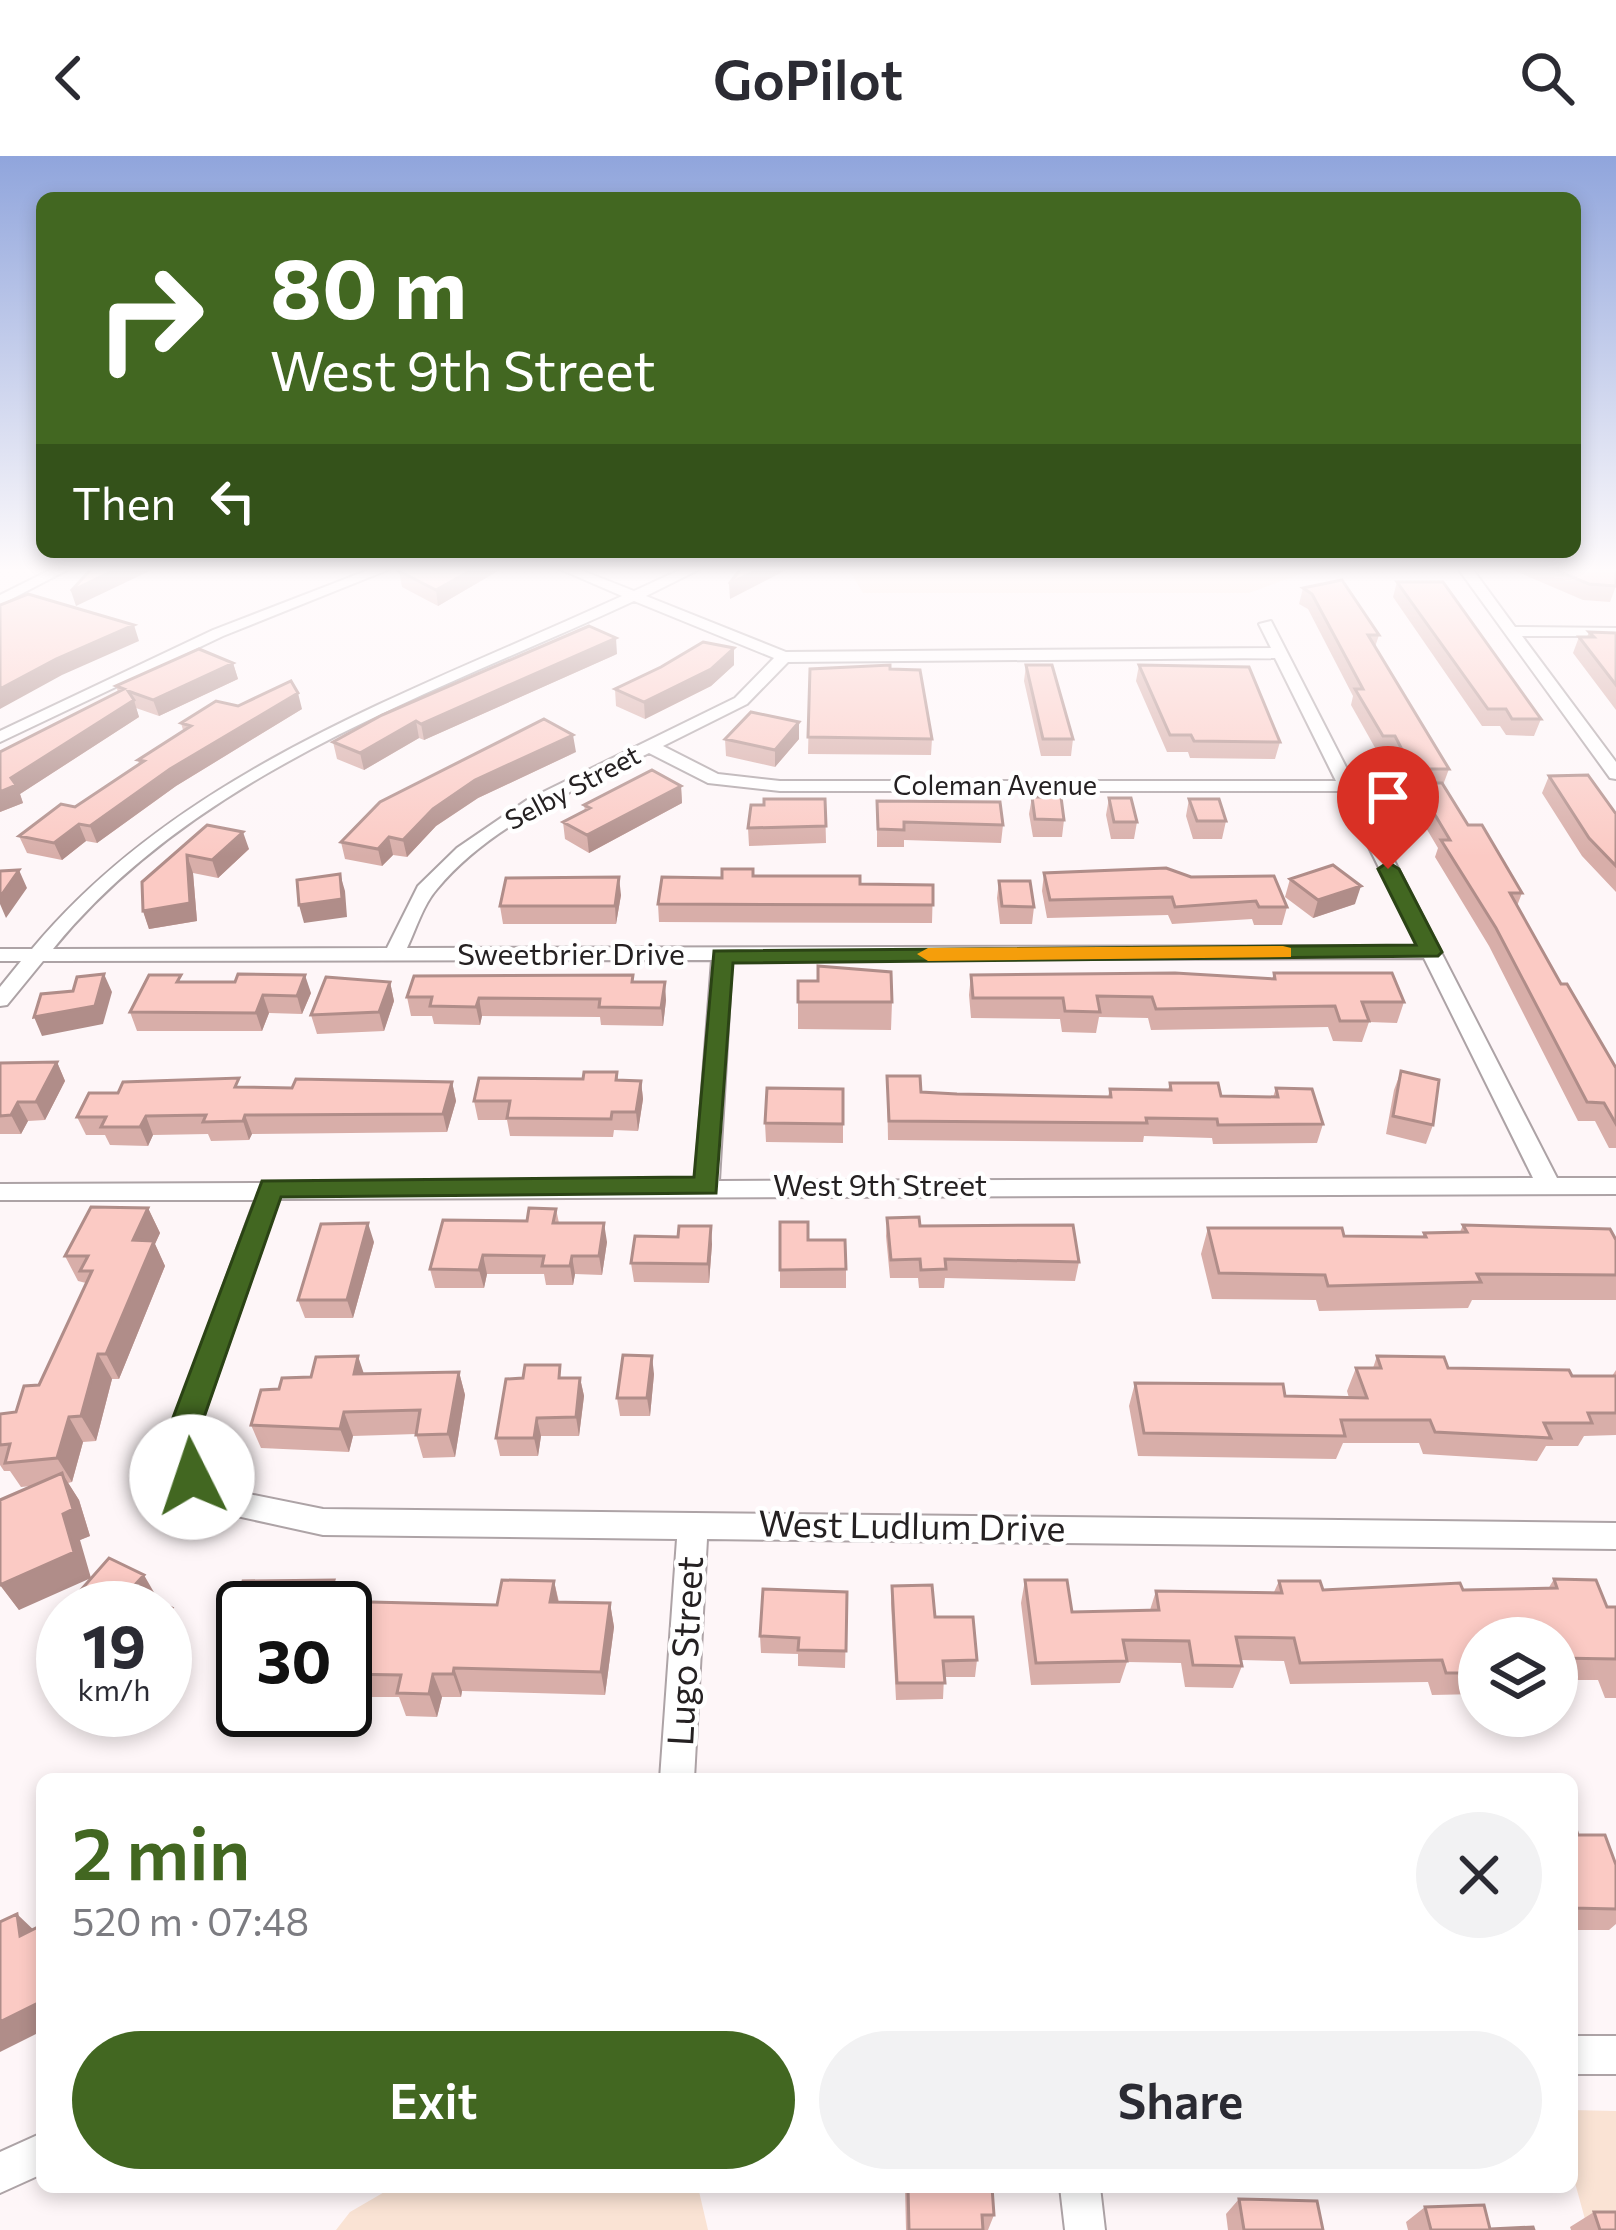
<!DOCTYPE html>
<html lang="en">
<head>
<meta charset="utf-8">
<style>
  body { margin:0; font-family:Commissioner,sans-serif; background:#f2f2f3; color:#2b2b33; height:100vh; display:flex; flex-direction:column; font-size:45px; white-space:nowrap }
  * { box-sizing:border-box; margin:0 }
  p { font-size:39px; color:#7c7c81 }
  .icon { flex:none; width:66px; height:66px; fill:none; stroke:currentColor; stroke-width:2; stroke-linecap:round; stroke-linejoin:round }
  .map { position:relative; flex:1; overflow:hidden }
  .side { position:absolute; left:36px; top:1617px; width:1542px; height:420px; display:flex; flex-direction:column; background:#fff; border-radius:18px; box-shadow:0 6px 18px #0003 }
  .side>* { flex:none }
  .banner { position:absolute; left:36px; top:36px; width:1545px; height:366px; border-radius:18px; box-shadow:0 6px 18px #0003; background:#426721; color:#fff; overflow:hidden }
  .tools { position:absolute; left:1458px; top:1461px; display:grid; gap:24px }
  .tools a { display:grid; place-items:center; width:120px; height:120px; border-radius:50%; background:#fff; box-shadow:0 6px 18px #0003; font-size:60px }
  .speed { position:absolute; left:36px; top:1425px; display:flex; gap:24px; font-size:60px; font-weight:700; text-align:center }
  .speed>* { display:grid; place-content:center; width:156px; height:156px; border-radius:50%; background:#fff; box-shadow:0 6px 18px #0003; line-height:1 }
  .speed small { font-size:30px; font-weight:400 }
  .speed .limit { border:6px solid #111; border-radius:18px; background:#fff; color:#111 }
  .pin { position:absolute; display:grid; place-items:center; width:102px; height:102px; color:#fff; margin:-123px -51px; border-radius:50% 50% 50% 0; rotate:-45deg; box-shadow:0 0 12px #0007 }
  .pin .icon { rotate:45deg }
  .me { position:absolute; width:132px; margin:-66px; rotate:356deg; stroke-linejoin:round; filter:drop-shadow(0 0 9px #0008) }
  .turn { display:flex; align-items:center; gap:42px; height:252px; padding:0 36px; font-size:54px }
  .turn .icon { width:156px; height:156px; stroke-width:2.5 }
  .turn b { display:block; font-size:84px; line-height:102px }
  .then { display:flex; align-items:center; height:114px; padding:0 36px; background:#0003; gap:24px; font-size:45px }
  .round { display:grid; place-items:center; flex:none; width:126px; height:126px; border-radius:63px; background:#f2f2f3 }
  .overview { display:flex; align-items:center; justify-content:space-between; height:204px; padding:0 36px }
  h1 { font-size:72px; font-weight:600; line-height:90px; color:#426721 }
  .button { display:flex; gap:24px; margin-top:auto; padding:24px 36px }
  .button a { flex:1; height:138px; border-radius:72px; background:#426721; color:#fff; font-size:48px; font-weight:600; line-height:138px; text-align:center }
  .button a+a { background:#f2f2f3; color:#2b2b33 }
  header { display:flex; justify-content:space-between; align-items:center; height:156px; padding:0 36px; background:#fff; font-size:54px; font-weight:600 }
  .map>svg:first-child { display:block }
</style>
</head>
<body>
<header><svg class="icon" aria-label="back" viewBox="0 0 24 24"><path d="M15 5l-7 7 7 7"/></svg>GoPilot<svg class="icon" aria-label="search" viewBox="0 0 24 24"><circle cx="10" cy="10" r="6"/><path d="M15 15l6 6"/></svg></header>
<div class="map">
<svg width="1616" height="2074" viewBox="0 0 1616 2074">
  <rect width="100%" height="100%" fill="#fef6f8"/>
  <!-- green -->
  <path fill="#fae3d4" d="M847 411H1319L1249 437H863Z
    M1572 1954 1616 1955V2074H1588L1572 2016Z
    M393 2031H698L708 2074H336L350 2056Z"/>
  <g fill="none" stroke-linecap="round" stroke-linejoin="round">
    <!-- minor casing -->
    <g stroke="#ada3a6" stroke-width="4">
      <path id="minor" d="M56 411H73L0 449V439Z
        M376 411H395L223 480 0 586V575L213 474Z
        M555 411H573L634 435 686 411H704L646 440 786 496 1271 492 1259 468 1271 465 1557 1022H1616V1038L279 1043 201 1267 206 1317 219 1332 323 1353 1616 1367V1393L707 1383 694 1623H660L677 1383 323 1379 200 1352 178 1321 173 1267 255 1044H0V1028L695 1025 712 804 43 805 7 849 0 850V831L21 805H0V793H32C183 612 414 536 622 440ZM634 445 774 502 735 542 527 644 457 692 418 730 387 792 53 793C199 614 432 539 634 445ZM1275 502 1336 625H780L718 618 663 590 747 548 788 506ZM649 597 708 627 780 635H1341L1418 790 407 792C416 773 423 749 437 733 491 668 575 634 649 597ZM1424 802 1533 1022 719 1025 732 804Z
        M1457 411H1471L1515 471 1616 472V480H1522L1616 606V623L1610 622Z
        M1572 1880H1616V1918H1572Z
        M42 1977V2018L0 2037V1996Z
        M1060 2031H1100L1105 2074H1065Z"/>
    </g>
    <!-- minor -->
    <use href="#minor" fill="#fff" fill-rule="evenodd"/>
  </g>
  <!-- wall -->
  <path fill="#d8aea9" d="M310 411H338L336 414H311Z
    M1506 411H1616V430L1610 446 1583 444Z
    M503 412 438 450 402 431 399 415Z
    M1397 426 1541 563 1534 580 1506 579 1500 570H1482L1393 441Z
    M1303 432 1379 479 1375 491 1449 613 1443 629 1468 669 1522 737 1517 750 1561 828 1616 912V992H1609L1595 965H1578L1489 790 1435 701 1438 692 1410 645 1415 630H1406L1389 597H1378L1351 549 1353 540 1308 453 1299 448Z
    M1589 476 1616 477V554L1573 497 1579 481H1587Z
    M734 492V509L711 530 645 563 616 550 615 533Z
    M617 498 424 584 419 582 364 614 337 603 333 586Z
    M233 507 238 523 159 560 136 552 139 561 20 638 23 647 0 656V596L118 536 116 530Z
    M1026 509 1073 583 1071 600H1041L1024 525Z
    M1139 509 1280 586 1275 603 1190 602 1188 596H1167L1136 525Z
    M810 513H890L932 583 931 599 808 598Z
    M238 550 302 553 176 630 97 687 86 685 62 704 27 697 19 680 75 651 139 608 138 604 183 574 181 567Z
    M725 583H799L775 611 726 600Z
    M576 596 478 642 436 670 407 701 393 699 382 710 345 703 341 686Z
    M1549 620 1616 658V736L1582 700 1542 637Z
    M681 630 682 647 589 697 565 683 563 666 585 655 584 649Z
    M1032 641 1064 664 1062 681H1033L1029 658Z
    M1109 642 1137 666 1134 683H1111L1106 659Z
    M825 643 826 687 749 690 748 672Z
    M1189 643 1226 665 1222 683H1193L1186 660Z
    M877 645 1003 669 1001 687 904 684V691H877Z
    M207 669 249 693 218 722 193 717 197 765 149 773 143 755Z
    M1044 717 1191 721 1287 751 1282 769H1254L1252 763 1172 768 1168 759 1047 762 1042 735Z
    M753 720 860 728 933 729 932 767 659 766 658 748 722 722Z
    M1290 723 1355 748 1313 762 1285 741Z
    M999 725 1034 751 1032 768H1000L997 742Z
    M621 739 616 768H503L500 750Z
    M1274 817 1404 846 1397 867 1369 866 1362 886 1333 885 1328 871 1151 874 1148 862 1099 861 1096 877 1062 876 1060 863 971 862 969 839 971 819 1272 823Z
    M798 825 892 846 891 874 798 873Z
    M183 826 311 837 302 858 269 857 262 875H137L130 856Z
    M390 826 394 845 384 875 317 878 311 859Z
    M634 826 666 844 663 870 601 869 600 861 482 860 480 869 434 868 432 860H411L407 841Z
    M57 906 65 925 45 964 28 965 21 978H0V907Z
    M1401 915 1433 969 1426 988 1386 978 1394 934Z
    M617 916 618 924 641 925 643 943 638 975 614 974 613 981 510 980 507 964H478L474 945Z
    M887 920 921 936 957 938 1108 941 1110 933 1168 934 1170 927 1221 940 1273 941 1276 932 1323 968 1317 987 1213 988 1212 982 1144 980 1143 986 888 984Z
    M452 926 456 945 447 976 252 978 249 984 211 985 208 978 153 979 148 990 110 989 105 979H86L77 961 118 937 242 931 292 932Z
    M843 933V987L766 986 765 967Z
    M148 1052 160 1077 155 1088 165 1110 119 1223H112L96 1285 83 1286 72 1326 68 1327 79 1344 90 1380 80 1384 19 1454 0 1429 32 1330 21 1331 10 1315H4L0 1309V1258L16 1256 39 1229 86 1127 78 1125 65 1100Z
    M556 1053 559 1067 607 1086 602 1119 575 1118 573 1129H546L544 1118H487L484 1132H435L430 1113 527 1065Z
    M887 1062 1079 1106 1075 1125 945 1122 944 1132H919L918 1122H890L886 1080Z
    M780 1066 808 1084 846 1113V1132H780Z
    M1463 1069 1616 1084V1144H1472L1468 1152 1319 1155 1316 1144 1212 1143 1201 1098 1208 1072 1344 1080 1423 1081 1424 1077 1460 1076Z
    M678 1081 712 1088 709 1127 634 1126 631 1107Z
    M374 1086 353 1162H305L298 1144Z
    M1377 1200 1448 1212 1572 1220H1612L1616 1214V1279L1584 1280 1578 1290H1546L1537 1305 1423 1298 1419 1287H1343L1336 1303 1138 1300 1129 1250 1135 1227 1285 1240 1349 1242 1347 1235 1356 1212H1373Z
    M459 1216 465 1239 455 1301 423 1302 416 1278 353 1280 349 1296 261 1292 251 1269 279 1233 364 1218Z
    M654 1218 650 1260H620L617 1242Z
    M563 1222H580L584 1240 579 1280H541L538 1300H500L496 1282Z
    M1554 1423 1607 1451H1616V1542H1605L1598 1524H1557V1482H1479V1538L1432 1539 1428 1526 1290 1528 1284 1505 1241 1504 1242 1510 1233 1532 1185 1531 1181 1507 1127 1506 1120 1527 1031 1529 1021 1447 1025 1424 1072 1456 1150 1454 1156 1435 1274 1436 1279 1425 1323 1434H1463L1548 1433Z
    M334 1424 343 1445 497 1449 502 1424 554 1425 559 1446 610 1447 614 1471 605 1539 462 1535 461 1541H442L437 1561 406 1560 399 1541H354L345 1522 347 1505H345V1452H243V1502H238L225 1479 243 1425Z
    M892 1430 935 1461 977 1504 975 1521H944L943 1543 896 1544 891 1447Z
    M847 1436 845 1512 798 1510V1498L761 1497 760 1480Z
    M63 1454V1508L53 1495 61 1486 49 1470Z
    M1572 1661 1578 1679 1616 1709V1768L1609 1774H1572Z
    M905 2031H992L994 2059 988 2074H906Z
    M1239 2043 1323 2074H1228L1226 2058Z
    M1425 2051 1490 2073 1534 2074H1408L1406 2066Z
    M1594 2056 1616 2074H1571L1570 2071Z"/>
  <!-- shaded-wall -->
  <path fill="#b08d89" d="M121 411H158L76 450 71 435Z
    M477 411 503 412 438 450 436 434Z
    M763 411H792L730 443 729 428Z
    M134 469 139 485 62 519 0 553V533L56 503Z
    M616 482 617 498 424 584 421 568Z
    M734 492V509L711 530 645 563 644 546Z
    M233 507 238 523 159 560 153 544Z
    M298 537 302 553 176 630 97 687 90 670 170 613Z
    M134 544 139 561 20 638 23 647 0 656V636L11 622Z
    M416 565 419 582 364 614 360 597Z
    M799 566V583L775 611V594Z
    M573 579 576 596 478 642 436 670 407 701 403 684 433 653 475 624Z
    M681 630 682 647 589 697 587 679Z
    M79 668 86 685 62 704 54 687Z
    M243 676 249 693 218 722 212 704Z
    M389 681 393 699 382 710 378 693Z
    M187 699 193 717 197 765 149 773 143 755Z
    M19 714 27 732 6 762 0 748V741Z
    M340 718 345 735 347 761 304 767 299 749Z
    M619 721 621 739 616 768 615 750Z
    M1361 730 1355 748 1313 762 1318 744Z
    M104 818 112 836 103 868 42 880 34 861Z
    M305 819 311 837 302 858 297 840Z
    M390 826 394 845 384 875 379 856Z
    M665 826 666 844 663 870 661 852Z
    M263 839 269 857 262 875 256 857Z
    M479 842 482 860 480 869 476 851Z
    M57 906 65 925 45 964 36 946Z
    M641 925 643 943 638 975 636 956Z
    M452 926 456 945 447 976 443 958Z
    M18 946 28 965 21 978 11 959Z
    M245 959 252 978 249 984 243 965Z
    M146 960 153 979 148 990 140 971Z
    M148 1052 160 1077 155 1088 165 1110 119 1223 106 1198 133 1084Z
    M368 1067 374 1086 353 1162 347 1144Z
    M604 1067 607 1086 602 1119 599 1100Z
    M711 1070 712 1088 709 1127 708 1108Z
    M483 1099 487 1118 484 1132 479 1114Z
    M572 1100 575 1118 573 1129 570 1110Z
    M98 1198 112 1223 96 1285 81 1260Z
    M358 1200 366 1224 354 1218Z
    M652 1200 654 1218 650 1260 647 1242Z
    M459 1216 465 1239 455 1301 448 1278Z
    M580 1222 584 1240 579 1280 576 1261Z
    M344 1256 353 1280 349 1296 340 1273Z
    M69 1261 83 1286 72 1326 57 1302Z
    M537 1262 541 1280 538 1300 534 1282Z
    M62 1317 79 1344 90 1380 80 1384 91 1422 19 1454 0 1429 63 1358Z
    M144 1419 159 1445 132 1432Z
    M334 1424 344 1448 328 1445Z
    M554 1425 559 1449 550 1446Z
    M610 1447 614 1471 605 1539 601 1516Z
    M172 1452 187 1477 165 1505V1461Z
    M454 1512 462 1535 461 1541 453 1518Z
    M433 1518 442 1541 437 1561 429 1538Z
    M17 1758 39 1779 20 1780Z
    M42 1845V1875L0 1896V1866Z"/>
  <!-- building -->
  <path fill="#fbcac4" stroke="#b08d89" stroke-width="3" d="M93 411H121L71 435Z
    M409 411H477L436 434 399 415Z
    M742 411H763L729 428Z
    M1548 411H1616V430L1589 428Z
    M1342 424 1379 479H1368L1449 613H1412L1395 580H1383L1355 533H1363L1312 438 1303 432Z
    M1397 426H1443L1541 563H1512L1506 553H1488Z
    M28 438 134 469 56 503 0 533V449Z
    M589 470 616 482 421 568 416 565 360 597 333 586 382 559Z
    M1589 476 1616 477V529L1579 481H1594Z
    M703 486 734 492 711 513 644 546 615 533 661 511Z
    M199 493 233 507 153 544 128 535 134 544 11 622 16 629 0 636V596L124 533 116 530Z
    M890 509V513L920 514 932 583 808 581 810 513Z
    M1026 509H1052L1073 583H1043Z
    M1139 509 1249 511 1280 586 1194 585 1191 579H1170Z
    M291 525 298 537 170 613 90 670 79 668 54 687 19 680 61 648 75 651 144 605 138 604 191 570 181 567 216 545 238 550Z
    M751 556 799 566 775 594 725 583Z
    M544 563 573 579 475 624 433 653 403 684 389 681 378 693 341 686 380 646Z
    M652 614 681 630 587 679 563 666 590 652 584 649Z
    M1588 619 1616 658V710L1589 682 1549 620Z
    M1416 627H1442L1468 669H1482L1522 737H1510L1561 828H1567L1616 912V968L1604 947 1587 946 1496 772 1441 684H1450Z
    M1032 641H1061L1064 664 1035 663Z
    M1109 642H1131L1137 666H1114Z
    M764 643H825L826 670 748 672 751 649H764Z
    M1189 643H1219L1226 665H1197Z
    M877 645 1000 646 1003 669 904 666V674L878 673Z
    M207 669 243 676 212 704 187 699 190 747 143 755 142 726Z
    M1333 709 1361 730 1318 744 1290 723Z
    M1166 712 1191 721 1274 720 1287 751H1259L1256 745 1175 751 1172 741 1050 744 1044 717Z
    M722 713H753V720H860V728L933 729V749L658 748 662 721 722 722Z
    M19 714 0 741V715Z
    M340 718 342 743 299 749 297 724Z
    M619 721 615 750H500L506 722Z
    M999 725H1030L1034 751 1002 750Z
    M818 810 891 816 892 846H798V825H818Z
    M1175 817 1275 823 1274 817H1392L1404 846H1362L1369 865H1340L1335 850 1156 853 1152 841 1097 840 1100 856 1065 855 1063 842H973L971 819Z
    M104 818 95 850 34 861 41 838 73 835 77 821Z
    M238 818 305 819 297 840 263 839 256 857 130 856 149 819H181L177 826H235Z
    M633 819 632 826H665L661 852 599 851 600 843 479 842 476 851 430 850 432 841H407L414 820Z
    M326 821 390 826 379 856 311 859Z
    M57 906 36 946H18L11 959 0 960V907Z
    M1401 915 1439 924 1433 969 1393 960Z
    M584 916H617L616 924 641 925 636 956H612L611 963 507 962 510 945H474L479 922 583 923Z
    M887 920H920L921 936 957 938 1111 941 1110 933 1171 934 1170 927H1218L1221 940 1278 941 1276 932 1312 933 1323 968 1218 969 1217 963 1146 962 1147 967 889 965Z
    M239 922 235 931 292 932 296 923 452 926 443 958 245 959 243 965 203 966 206 959 146 960 140 971H101L106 961H77L89 937H118L123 926Z
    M767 932 843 933V968L765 967Z
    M91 1051 148 1052 133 1084 154 1085 106 1198H98L81 1260 69 1261 57 1302 5 1307 10 1288 0 1289V1258L16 1256 24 1230 39 1229 92 1115H80L88 1100H65Z
    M529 1052 556 1053 553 1067H604L599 1100H572L570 1110H542L544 1100 483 1099 479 1114 430 1113 443 1064 527 1065Z
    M919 1061 920 1070 1073 1069 1079 1106 945 1103 946 1113 921 1114 920 1103 891 1104 887 1062Z
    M780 1066H808V1084H845L846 1113 780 1114Z
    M368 1067 347 1144H298L321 1068Z
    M1463 1069 1610 1073 1616 1084V1119L1477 1118 1481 1126 1328 1130 1325 1119 1219 1117 1208 1072H1342L1344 1080 1426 1081 1424 1077 1467 1076Z
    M679 1070H711L708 1108 631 1107 635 1080 678 1081Z
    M623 1199 652 1200 647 1242H617Z
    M358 1200 354 1218 459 1216 448 1278 416 1279 420 1254 344 1256 340 1273 251 1269 261 1234 279 1233 282 1222 311 1221 316 1201Z
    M1377 1200 1444 1201 1448 1212 1569 1214 1572 1220H1616V1257H1588L1592 1267H1544L1551 1282 1435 1276 1430 1264H1341L1345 1280 1144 1277 1135 1227 1283 1228 1285 1240 1367 1242 1356 1212H1381Z
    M525 1209H560L559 1222H580L576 1261 537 1262 534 1282H496L506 1223 523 1222Z
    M62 1317 73 1353 63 1358 74 1396 0 1429V1344Z
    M109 1402 144 1419 132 1432 172 1452 165 1461V1452H65Z
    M1554 1423 1596 1424 1607 1451H1616V1503L1557 1502V1482H1479V1517H1446L1442 1504 1300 1507 1294 1482 1236 1481 1242 1510 1193 1509 1189 1485 1123 1484 1127 1505 1036 1507 1025 1424H1067L1072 1456 1159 1454 1156 1435 1282 1437 1279 1425H1320L1323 1434 1460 1427 1463 1434 1557 1432Z
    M334 1424 328 1445 497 1449 502 1424 554 1425 550 1446 610 1447 601 1516 454 1512 453 1518H433L429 1538 397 1537 401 1519 345 1518 353 1482H345V1452H243V1479H225L243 1425Z
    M932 1429 935 1461H973L977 1504 943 1505 945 1527H897L892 1430Z
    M763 1433 847 1436 846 1495 798 1494 799 1482 760 1480Z
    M63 1454V1477L49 1470Z
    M63 1484V1500L53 1495Z
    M1572 1661 1578 1679H1605L1616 1709V1753L1572 1752Z
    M17 1758 20 1780 42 1769V1845L0 1866V1766Z
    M908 2031H992L994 2059H982L983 2074H909Z
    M1239 2043 1317 2045 1323 2074H1244Z
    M1484 2049 1490 2073 1533 2071 1534 2074H1431L1425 2051Z
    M1594 2056H1616V2074H1600Z"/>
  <!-- sky -->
  <linearGradient id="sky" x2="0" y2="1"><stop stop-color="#90a5dc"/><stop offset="0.59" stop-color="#fffbfc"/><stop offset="1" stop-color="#fffbfc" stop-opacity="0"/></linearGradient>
  <rect width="1616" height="701" fill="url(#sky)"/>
  <!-- route -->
  <path fill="#426721" stroke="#2b4315" stroke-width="3" d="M1388 706 1399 713 1442 796 1438 800 733 807 716 1037 281 1041 202 1267 209 1321 204 1330H181L171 1267 262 1025 694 1021 714 795 1416 789 1378 713Z"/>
  <!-- slow -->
  <path fill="#f59e0b" d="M1283 790 1291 792V801L928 805 917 798 928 792Z"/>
  <g text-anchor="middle" stroke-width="9" stroke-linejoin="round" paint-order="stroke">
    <!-- far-street labels -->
    <g font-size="27" fill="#252122" stroke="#fff">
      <text x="995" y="639">Coleman Avenue</text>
      <text transform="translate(573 632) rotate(-28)" y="9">Selby Street</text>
    </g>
    <!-- street labels -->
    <g font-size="30" fill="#252122" stroke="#fff">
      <text x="571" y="809">Sweetbrier Drive</text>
      <text x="880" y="1040">West 9th Street</text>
    </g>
    <!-- near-street labels -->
    <g font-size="36" fill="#252122" stroke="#fff">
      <text transform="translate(912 1370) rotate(1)" y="13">West Ludlum Drive</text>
      <text transform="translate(685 1495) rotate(-87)" y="13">Lugo Street</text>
    </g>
  </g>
</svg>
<div class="tools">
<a><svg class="icon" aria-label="layers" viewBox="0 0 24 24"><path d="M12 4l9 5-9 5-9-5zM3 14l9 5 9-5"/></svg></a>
</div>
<div class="speed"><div>19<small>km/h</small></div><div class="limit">30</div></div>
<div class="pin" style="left:1388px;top:713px;background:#d93025"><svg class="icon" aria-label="arrive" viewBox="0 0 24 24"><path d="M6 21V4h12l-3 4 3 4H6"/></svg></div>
<svg class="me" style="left:192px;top:1321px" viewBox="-20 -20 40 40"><circle r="19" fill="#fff"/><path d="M0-13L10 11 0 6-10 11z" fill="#426721"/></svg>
<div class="banner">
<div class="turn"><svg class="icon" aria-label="right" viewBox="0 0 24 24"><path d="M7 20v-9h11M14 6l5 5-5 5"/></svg><div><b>80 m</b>West 9th Street</div></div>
<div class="then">Then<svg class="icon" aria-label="left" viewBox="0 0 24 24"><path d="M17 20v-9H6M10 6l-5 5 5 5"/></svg></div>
</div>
<section class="side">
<div class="overview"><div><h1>2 min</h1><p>520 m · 07:48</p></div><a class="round"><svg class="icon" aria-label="close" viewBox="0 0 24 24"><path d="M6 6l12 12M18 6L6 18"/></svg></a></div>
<div class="button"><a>Exit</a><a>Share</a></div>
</section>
</div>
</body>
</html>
